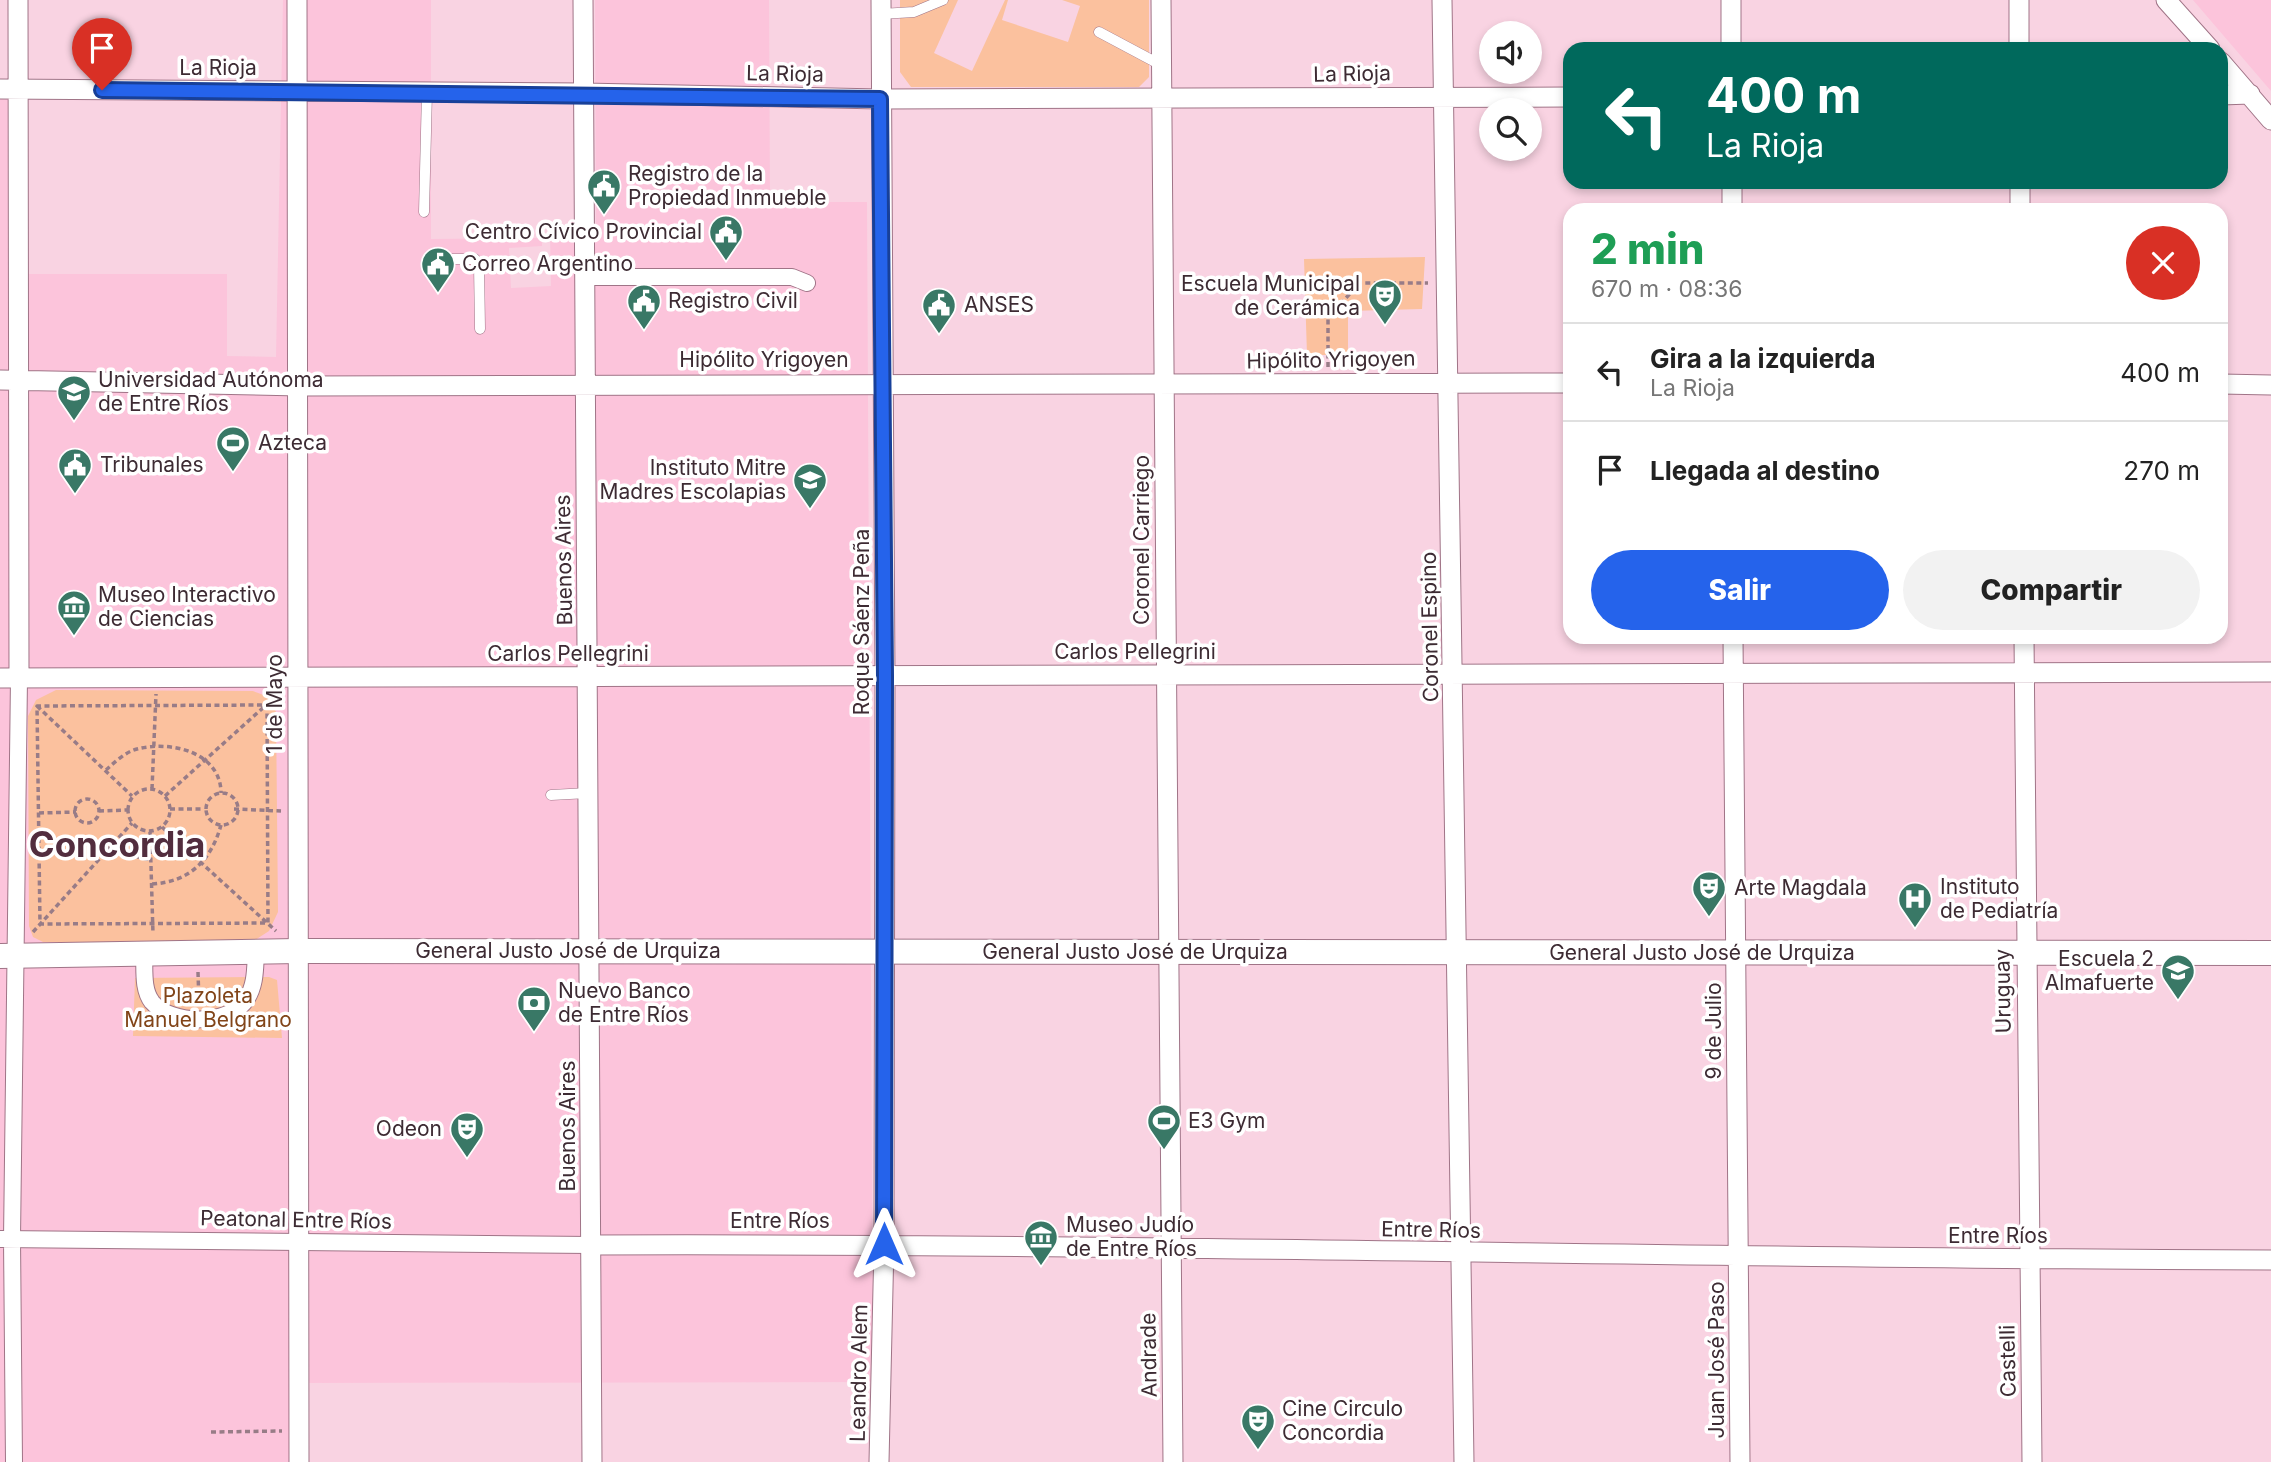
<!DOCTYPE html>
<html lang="es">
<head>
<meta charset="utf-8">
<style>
  body { margin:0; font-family:Inter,sans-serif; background:#f2f2f2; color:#222; height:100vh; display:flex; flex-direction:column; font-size:26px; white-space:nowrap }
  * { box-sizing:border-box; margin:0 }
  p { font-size:23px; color:#767676 }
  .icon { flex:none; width:38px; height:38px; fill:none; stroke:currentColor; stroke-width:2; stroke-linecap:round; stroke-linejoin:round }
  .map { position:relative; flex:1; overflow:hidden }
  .panel { position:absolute; left:1563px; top:203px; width:665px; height:441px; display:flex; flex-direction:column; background:#fff; border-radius:21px; box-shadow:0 4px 10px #0003 }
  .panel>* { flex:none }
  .top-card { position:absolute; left:1563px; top:42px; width:665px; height:147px; border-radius:21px; box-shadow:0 4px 10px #0003; background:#00695c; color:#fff; overflow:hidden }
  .controls { position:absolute; left:1479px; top:21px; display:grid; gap:14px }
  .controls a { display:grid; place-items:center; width:63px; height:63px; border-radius:50%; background:#fff; box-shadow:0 4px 10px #0003; font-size:35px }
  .pin { position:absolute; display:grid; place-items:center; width:60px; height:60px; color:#fff; margin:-72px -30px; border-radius:50% 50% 50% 0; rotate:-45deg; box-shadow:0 0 7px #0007 }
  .pin .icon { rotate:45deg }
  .me { position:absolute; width:77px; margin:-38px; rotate:0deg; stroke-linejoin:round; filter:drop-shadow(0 0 5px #0008) }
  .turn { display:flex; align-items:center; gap:24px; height:147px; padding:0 28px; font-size:32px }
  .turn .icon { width:91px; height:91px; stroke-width:2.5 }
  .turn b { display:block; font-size:49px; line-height:60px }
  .round { display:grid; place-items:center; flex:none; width:74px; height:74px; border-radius:37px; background:#f2f2f2 }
  .overview { display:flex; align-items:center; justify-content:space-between; height:119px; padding:0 28px }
  h1 { font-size:42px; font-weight:800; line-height:52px; color:#1e9e55 }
  .cta { display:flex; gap:14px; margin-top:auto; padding:14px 28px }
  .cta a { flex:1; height:80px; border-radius:42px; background:#2563eb; color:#fff; font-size:28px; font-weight:800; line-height:80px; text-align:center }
  .cta a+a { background:#f2f2f2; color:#222 }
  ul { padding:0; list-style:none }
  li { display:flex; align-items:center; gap:21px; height:98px; padding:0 28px; border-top:2px solid #e0e0e0 }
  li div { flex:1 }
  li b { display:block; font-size:26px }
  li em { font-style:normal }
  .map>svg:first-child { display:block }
</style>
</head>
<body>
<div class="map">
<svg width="2271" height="1462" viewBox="0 0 2271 1462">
  <rect width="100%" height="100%" fill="#f9d3e2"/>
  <!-- built -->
  <path fill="#fcc4db" d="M283 0H431V239L542 238V246L509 248 511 288 551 286 550 233 596 229 595 0H769L770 202H867L873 1382 291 1383V1462H0V98H25L26 274H227V356L276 357Z
    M2193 0H2271V91Z"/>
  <!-- green -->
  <path fill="#fbc19e" d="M900 0H958L934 53 972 71 1005 0H1008L1002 20 1068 42 1080 6 1062 0H1149V77L1139 87H911L900 72Z
    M1425 257 1422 309 1348 311V355H1307L1304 259Z
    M56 690 253 691 269 697 276 712 278 912 269 931 252 942H43L33 937 29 926 28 716 36 700Z
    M269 977 277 980 282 1038 133 1036 135 978Z"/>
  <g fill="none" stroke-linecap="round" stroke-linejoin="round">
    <!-- service casing -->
    <g stroke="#a07487" stroke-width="11">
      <path id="service" d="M881 14 914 12 943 0
        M1099 32 1161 65
        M424 212 427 92
        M439 259H475L479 265 480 329
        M551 795 588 793"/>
    </g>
    <!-- pedestrian casing -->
    <g stroke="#a07487" stroke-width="18">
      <path id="pedestrian" d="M585 277H792L807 283
        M144 954C145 969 142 989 152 1002 172 1026 229 1025 246 1000 256 985 255 968 256 952
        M0 1239 591 1245
        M14 1462 12 1239 19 678"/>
    </g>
    <!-- minor casing -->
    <g stroke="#a07487" stroke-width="21">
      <path id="minor" d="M18 0 19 678
        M297 0 299 1462
        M583 0 592 1462
        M1161 0 1173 1462
        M1442 0 1464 1462
        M1731 0V49
        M2019 0V49
        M2166 0 2210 49
        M2221 62 2271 120
        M0 89 584 93 880 99 1570 97
        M2221 95 2250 94
        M1732 182V210
        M2020 182V210
        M0 380 300 386 1570 383
        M2221 384 2271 385
        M1733 637 1740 1462
        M2024 637 2032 1462
        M0 678 2271 672
        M591 1245C1151 1243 1711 1259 2271 1260
        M879 1462 884 1244 885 676 881 0"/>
    </g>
    <!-- tertiary casing -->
    <g stroke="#a07487" stroke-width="26">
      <path id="tertiary" d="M0 956 298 951 2271 953"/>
    </g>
    <!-- path -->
    <path stroke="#987c87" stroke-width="3.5" stroke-dasharray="5 3.5" stroke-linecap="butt" d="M1328 367V317L1360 283H1428
      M267 705 268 923 40 924 37 706Z
      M37 706 132 796
      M106 770C115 762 125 752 137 749 172 740 221 753 221 793
      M128 810a21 21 0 1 1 42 0a21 21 0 1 1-42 0Z
      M152 789 156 694
      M206 809a16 16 0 1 1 32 0a16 16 0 1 1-32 0Z
      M165 796 275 697
      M75 811a12 12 0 1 1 24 0a12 12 0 1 1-24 0Z
      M170 809H204
      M234 809 281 811
      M99 811 127 810
      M39 813 76 812
      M162 827 276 931
      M150 832 153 934
      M114 843 130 855 151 860
      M152 884C189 882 211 861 221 825
      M33 932 132 823
      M198 972 199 1003
      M211 1432 282 1431"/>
    <!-- service -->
    <use href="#service" stroke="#fff" stroke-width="10"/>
    <!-- pedestrian -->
    <use href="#pedestrian" stroke="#fff" stroke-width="16"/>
    <!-- minor -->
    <use href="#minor" stroke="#fff" stroke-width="19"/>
    <!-- tertiary -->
    <use href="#tertiary" stroke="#fff" stroke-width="24"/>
  </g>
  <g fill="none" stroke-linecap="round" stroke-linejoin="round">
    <!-- route casing -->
    <g stroke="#184099" stroke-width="18">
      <path id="route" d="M102 90 880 99 885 676 884 1244"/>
    </g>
    <!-- route -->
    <use href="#route" stroke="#2563eb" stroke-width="12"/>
  </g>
  <!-- icons -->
  <defs>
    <g id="civic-pin" transform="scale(1.75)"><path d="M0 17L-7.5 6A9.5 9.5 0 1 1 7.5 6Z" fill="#397866" stroke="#fff"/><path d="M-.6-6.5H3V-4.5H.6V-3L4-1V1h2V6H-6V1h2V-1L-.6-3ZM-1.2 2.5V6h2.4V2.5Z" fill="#fff"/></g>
    <g id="theatre-pin" transform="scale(1.75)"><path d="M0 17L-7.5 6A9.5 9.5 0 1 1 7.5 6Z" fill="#397866" stroke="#fff"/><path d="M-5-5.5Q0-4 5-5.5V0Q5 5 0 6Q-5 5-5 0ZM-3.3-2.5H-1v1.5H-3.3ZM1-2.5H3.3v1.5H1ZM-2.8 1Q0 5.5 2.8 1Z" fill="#fff"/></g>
    <g id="university-pin" transform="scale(1.75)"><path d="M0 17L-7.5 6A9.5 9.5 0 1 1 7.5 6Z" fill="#397866" stroke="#fff"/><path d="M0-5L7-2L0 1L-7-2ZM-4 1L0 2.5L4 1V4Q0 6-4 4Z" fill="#fff"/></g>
    <g id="stadium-pin" transform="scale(1.75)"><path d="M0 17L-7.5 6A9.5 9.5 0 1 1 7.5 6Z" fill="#397866" stroke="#fff"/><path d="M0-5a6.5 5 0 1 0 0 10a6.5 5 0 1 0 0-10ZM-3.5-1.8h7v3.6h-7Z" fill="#fff"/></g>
    <g id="school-pin" transform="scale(1.75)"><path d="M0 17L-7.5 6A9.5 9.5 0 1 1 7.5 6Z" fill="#397866" stroke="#fff"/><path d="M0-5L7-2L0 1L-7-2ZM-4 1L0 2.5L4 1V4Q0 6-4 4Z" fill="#fff"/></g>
    <g id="museum-pin" transform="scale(1.75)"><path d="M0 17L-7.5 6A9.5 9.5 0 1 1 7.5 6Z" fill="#397866" stroke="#fff"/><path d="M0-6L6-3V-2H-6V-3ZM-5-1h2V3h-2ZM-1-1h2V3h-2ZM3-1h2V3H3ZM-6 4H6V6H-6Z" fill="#fff"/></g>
    <g id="hospital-pin" transform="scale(1.75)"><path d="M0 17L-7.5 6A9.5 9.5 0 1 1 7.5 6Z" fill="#397866" stroke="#fff"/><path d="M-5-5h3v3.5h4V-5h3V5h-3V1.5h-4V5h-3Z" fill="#fff"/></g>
    <g id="bank-pin" transform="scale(1.75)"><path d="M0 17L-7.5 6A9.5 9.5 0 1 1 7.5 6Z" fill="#397866" stroke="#fff"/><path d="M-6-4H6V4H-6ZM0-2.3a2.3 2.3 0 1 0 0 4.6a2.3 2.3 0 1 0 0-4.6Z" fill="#fff"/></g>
  </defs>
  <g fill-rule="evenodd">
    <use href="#civic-pin" x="604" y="186"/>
    <use href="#civic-pin" x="726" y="232"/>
    <use href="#civic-pin" x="438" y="264"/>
    <use href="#theatre-pin" x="1385" y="296"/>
    <use href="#civic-pin" x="644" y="301"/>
    <use href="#civic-pin" x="939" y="305"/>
    <use href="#university-pin" x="74" y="392"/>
    <use href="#stadium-pin" x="233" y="443"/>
    <use href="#civic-pin" x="75" y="465"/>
    <use href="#school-pin" x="810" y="480"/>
    <use href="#museum-pin" x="74" y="607"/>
    <use href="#theatre-pin" x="1709" y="888"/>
    <use href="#hospital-pin" x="1915" y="899"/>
    <use href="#school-pin" x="2178" y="971"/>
    <use href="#bank-pin" x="534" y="1003"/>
    <use href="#stadium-pin" x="1164" y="1121"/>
    <use href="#theatre-pin" x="467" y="1129"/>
    <use href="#museum-pin" x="1041" y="1237"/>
    <use href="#theatre-pin" x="1258" y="1421"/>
  </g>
  <g text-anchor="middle" stroke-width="7" stroke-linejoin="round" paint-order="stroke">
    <!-- street labels -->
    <g font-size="21" fill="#3d2b33" stroke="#fff">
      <text x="218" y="75">La Rioja</text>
      <text transform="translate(785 74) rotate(1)" y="7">La Rioja</text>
      <text transform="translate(1352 74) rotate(-1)" y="7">La Rioja</text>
      <text x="764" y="367">Hipólito Yrigoyen</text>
      <text transform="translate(1331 360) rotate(-1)" y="7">Hipólito Yrigoyen</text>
      <text transform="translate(1142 540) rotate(-90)" y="7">Coronel Carriego</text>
      <text transform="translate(564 560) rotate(-91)" y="7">Buenos Aires</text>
      <text transform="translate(862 622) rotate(-90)" y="7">Roque Sáenz Peña</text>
      <text transform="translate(1430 627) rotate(-91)" y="7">Coronel Espino</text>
      <text x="1135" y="659">Carlos Pellegrini</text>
      <text x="568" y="661">Carlos Pellegrini</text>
      <text transform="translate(275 704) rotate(-90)" y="7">1 de Mayo</text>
      <text x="568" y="958">General Justo José de Urquiza</text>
      <text x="1135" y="959">General Justo José de Urquiza</text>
      <text x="1702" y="960">General Justo José de Urquiza</text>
      <text transform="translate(2003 991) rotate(-91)" y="7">Uruguay</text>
      <text transform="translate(1714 1031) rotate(-90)" y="7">9 de Julio</text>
      <text transform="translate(568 1126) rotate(-90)" y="7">Buenos Aires</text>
      <text transform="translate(296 1220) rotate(1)" y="7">Peatonal Entre Ríos</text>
      <text x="780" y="1228">Entre Ríos</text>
      <text transform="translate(1431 1230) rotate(1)" y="7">Entre Ríos</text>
      <text x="1998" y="1243">Entre Ríos</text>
      <text transform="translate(1149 1355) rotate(-91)" y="7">Andrade</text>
      <text transform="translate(1717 1360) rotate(-90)" y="7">Juan José Paso</text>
      <text transform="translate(2008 1361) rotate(-91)" y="7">Castelli</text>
      <text transform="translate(859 1373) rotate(-89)" y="7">Leandro Alem</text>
    </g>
    <!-- poi labels -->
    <g font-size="21" fill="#3d2b33" stroke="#fff" text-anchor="start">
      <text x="628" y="181">Registro de la<tspan x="628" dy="24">Propiedad Inmueble</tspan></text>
      <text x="702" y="239" text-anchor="end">Centro Cívico Provincial</text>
      <text x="462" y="271">Correo Argentino</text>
      <text x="1360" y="291" text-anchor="end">Escuela Municipal<tspan x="1360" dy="24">de Cerámica</tspan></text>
      <text x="668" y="308">Registro Civil</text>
      <text x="964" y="312">ANSES</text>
      <text x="98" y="387">Universidad Autónoma<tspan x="98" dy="24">de Entre Ríos</tspan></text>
      <text x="258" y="450">Azteca</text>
      <text x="100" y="472">Tribunales</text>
      <text x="786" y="475" text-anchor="end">Instituto Mitre<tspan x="786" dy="24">Madres Escolapias</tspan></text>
      <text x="98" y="602">Museo Interactivo<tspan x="98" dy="24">de Ciencias</tspan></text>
      <text x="1940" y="894">Instituto<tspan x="1940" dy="24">de Pediatría</tspan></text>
      <text x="1734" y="895">Arte Magdala</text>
      <text x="2154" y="966" text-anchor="end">Escuela 2<tspan x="2154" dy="24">Almafuerte</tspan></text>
      <text x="558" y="998">Nuevo Banco<tspan x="558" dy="24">de Entre Ríos</tspan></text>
      <text x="1188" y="1128">E3 Gym</text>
      <text x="442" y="1136" text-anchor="end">Odeon</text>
      <text x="1066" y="1232">Museo Judío<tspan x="1066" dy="24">de Entre Ríos</tspan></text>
      <text x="1282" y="1416">Cine Circulo<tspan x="1282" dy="24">Concordia</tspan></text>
    </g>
    <!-- park labels -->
    <g font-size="21" fill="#824519" stroke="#fff">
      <text x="208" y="1003">Plazoleta<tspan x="208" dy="24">Manuel Belgrano</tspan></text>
    </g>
    <!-- town labels -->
    <g font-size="35" font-weight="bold" fill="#522d3e" stroke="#fff">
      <text x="117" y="857">Concordia</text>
    </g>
  </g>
</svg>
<div class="controls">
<a><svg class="icon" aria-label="sound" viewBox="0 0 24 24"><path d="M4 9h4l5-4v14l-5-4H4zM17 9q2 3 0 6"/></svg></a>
<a><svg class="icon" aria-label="search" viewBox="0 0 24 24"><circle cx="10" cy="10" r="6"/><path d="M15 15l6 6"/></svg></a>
</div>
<div class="pin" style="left:102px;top:90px;background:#d93025"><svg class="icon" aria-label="arrive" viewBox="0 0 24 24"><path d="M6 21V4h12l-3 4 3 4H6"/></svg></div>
<svg class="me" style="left:884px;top:1244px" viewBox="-20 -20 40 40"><path d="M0-17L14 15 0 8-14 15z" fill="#2563eb" stroke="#fff" stroke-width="4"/></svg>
<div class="top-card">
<div class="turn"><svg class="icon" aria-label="left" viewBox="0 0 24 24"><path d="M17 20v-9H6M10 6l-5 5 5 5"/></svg><div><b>400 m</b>La Rioja</div></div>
</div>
<section class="panel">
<div class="overview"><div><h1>2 min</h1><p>670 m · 08:36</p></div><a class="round" style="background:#d93025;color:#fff"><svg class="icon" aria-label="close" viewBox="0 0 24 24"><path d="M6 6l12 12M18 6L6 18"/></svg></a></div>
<ul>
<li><svg class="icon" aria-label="left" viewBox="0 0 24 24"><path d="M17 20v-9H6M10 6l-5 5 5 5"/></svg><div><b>Gira a la izquierda</b><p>La Rioja</p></div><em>400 m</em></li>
<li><svg class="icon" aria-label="arrive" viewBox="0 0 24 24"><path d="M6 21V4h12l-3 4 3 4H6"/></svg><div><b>Llegada al destino</b></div><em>270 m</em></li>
</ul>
<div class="cta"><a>Salir</a><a>Compartir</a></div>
</section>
</div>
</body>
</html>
